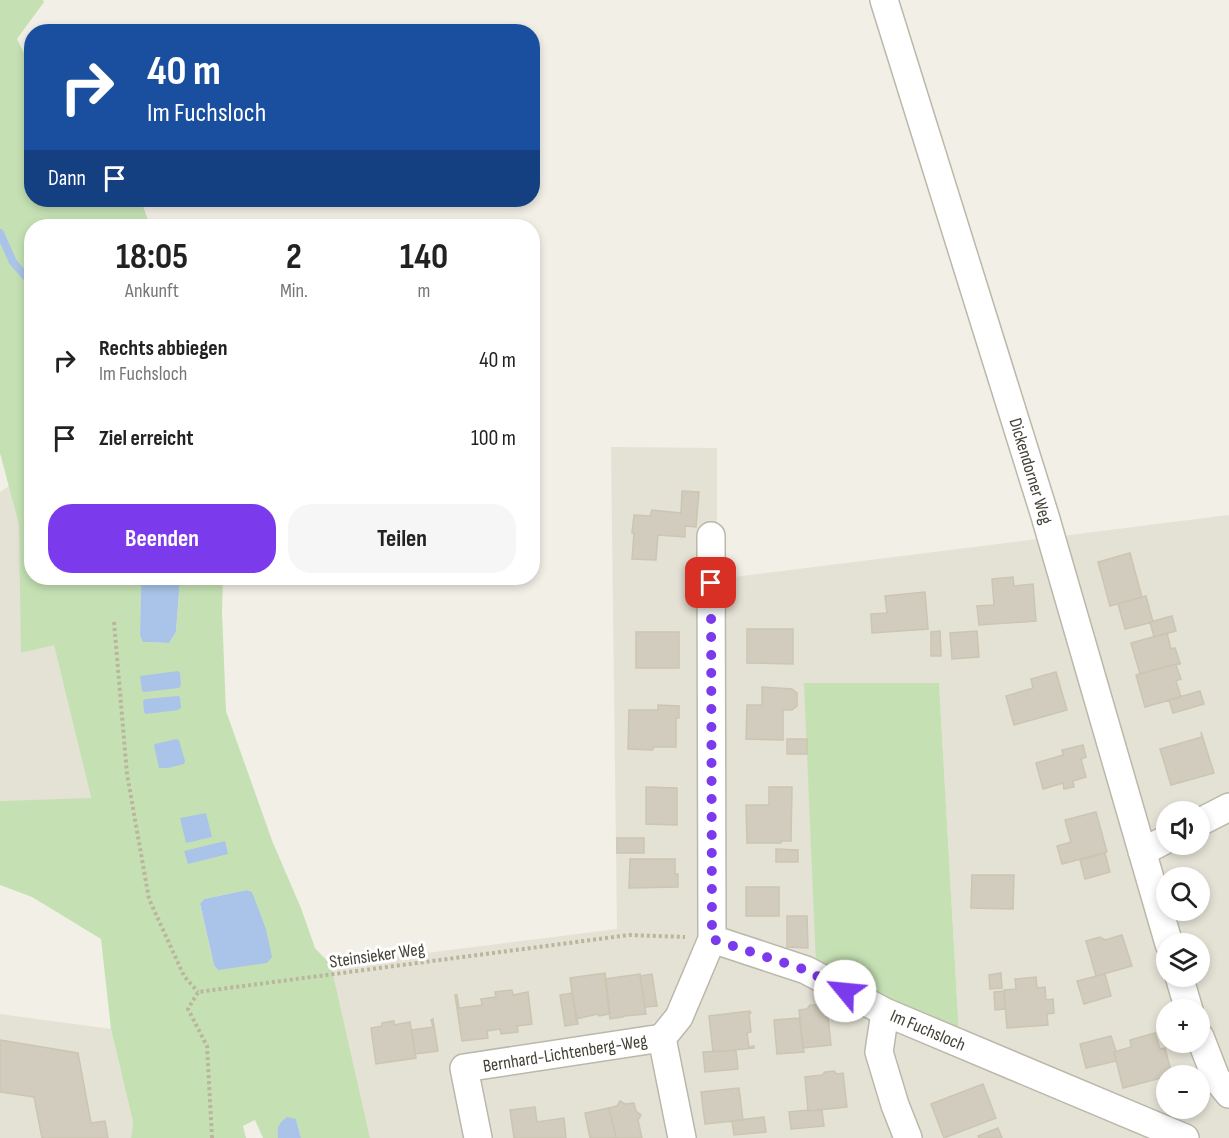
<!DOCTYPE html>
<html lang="de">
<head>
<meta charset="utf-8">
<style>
  body { margin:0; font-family:"Sofia Sans Condensed",sans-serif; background:#f6f6f6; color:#222; height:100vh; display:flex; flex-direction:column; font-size:22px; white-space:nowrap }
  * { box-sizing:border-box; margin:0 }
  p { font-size:20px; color:#767676 }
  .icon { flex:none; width:33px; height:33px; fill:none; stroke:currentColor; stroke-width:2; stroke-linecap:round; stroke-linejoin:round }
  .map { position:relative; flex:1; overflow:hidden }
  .details { position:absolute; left:24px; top:219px; width:516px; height:366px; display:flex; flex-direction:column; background:#fff; border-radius:24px; box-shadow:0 3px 9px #0003 }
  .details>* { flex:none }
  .guide { position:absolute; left:24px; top:24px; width:516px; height:183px; border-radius:24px; box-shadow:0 3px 9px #0003; background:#1a4fa0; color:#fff; overflow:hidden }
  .fabs { position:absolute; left:1156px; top:801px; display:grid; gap:12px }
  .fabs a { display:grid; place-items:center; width:54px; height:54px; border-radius:50%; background:#fff; box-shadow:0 3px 9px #0003; font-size:30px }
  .pin { position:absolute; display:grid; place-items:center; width:51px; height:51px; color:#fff; margin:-26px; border-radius:12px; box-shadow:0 3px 9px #0006 }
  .me { position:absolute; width:66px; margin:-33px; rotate:298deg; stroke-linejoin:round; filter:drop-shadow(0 0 4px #0008) }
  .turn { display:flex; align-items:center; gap:21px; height:126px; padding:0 24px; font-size:27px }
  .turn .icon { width:78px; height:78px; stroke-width:2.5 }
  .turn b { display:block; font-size:42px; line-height:51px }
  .then { display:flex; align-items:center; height:57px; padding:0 24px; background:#0003; gap:12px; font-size:22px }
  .eta { display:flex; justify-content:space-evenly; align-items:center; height:102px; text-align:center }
  .eta b { font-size:36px; font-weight:700; line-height:42px }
  .action { display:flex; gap:12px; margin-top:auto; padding:12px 24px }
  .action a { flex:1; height:69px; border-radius:24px; background:#7c3aed; color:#fff; font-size:24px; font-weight:700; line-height:69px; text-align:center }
  .action a+a { background:#f6f6f6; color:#222 }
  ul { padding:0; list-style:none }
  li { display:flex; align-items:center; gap:18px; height:78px; padding:0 24px }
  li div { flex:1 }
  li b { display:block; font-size:22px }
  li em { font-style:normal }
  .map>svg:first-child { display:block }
</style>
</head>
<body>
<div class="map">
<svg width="1229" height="1138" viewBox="0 0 1229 1138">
  <rect width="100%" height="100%" fill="#f1efe6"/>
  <!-- residential -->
  <path fill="#e4e2d5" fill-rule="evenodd" d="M611 447 717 448V579L1229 515V1138H370L331 965 617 929ZM804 683H939L959 1033ZM1167 812H1200V844H1167ZM1167 878H1200V910H1167ZM1167 944H1200V976H1167ZM1167 1010H1200V1042H1167ZM1167 1076H1200V1108H1167Z
    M9 486 19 525 22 653 54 644 91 799 0 801V492Z
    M0 1014 111 1029 133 1122 131 1138H0Z"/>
  <!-- green -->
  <path fill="#c5e1b3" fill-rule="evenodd" d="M0 0H43L44 2 17 39 31 67 32 200H137L143 206 150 226H32V578H141L140 637 144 642 169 643 176 632 180 578H223L222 612 226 711 273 843 301 908 315 948 331 965 370 1138H301L296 1119 277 1131 278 1138H263L255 1120 243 1126 246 1138H131L133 1122 111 1029 101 939 32 897 0 885V801L91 798 54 645 21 653 19 525 0 453ZM247 890 252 892 218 970 214 965 200 905 204 899Z
    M804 683H939L959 1034 816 966Z"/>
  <!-- water -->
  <path fill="#a9c4e8" d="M141 578H180L176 632 169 643 143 642 140 636Z
    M178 671 180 673 181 685 179 688 145 692 142 691 140 676Z
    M178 696 180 697 181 708 178 710 146 714 144 712 143 701 145 699Z
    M176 739 179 740 185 761 184 764 168 768H159L154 746 155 744Z
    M206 813 212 837 186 843 180 818Z
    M225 841 228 854 188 864 184 851Z
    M247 890 252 892 266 929 272 957 267 963 218 970 214 965 200 904 204 899Z
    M287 1117 296 1119 301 1138H278C276 1128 279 1123 287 1117Z"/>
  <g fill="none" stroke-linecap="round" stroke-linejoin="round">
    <!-- stream -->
    <path stroke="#a9c4e8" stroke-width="8" d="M0 233 13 262 32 284"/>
  </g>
  <!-- building -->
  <path fill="#d1ccbd" stroke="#cbc5b1" stroke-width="1.5" d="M682 491 699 492 696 527 685 526V537L658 535 656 560 632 559 634 533H632L634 515 650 516 652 510 681 513Z
    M1130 553 1142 597 1110 606 1098 562Z
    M1013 577 1014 586 1033 584 1036 621 979 625 977 606 994 605 992 579Z
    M925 592 928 629 872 633 871 614 887 613 885 596Z
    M1146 596 1153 622 1125 629 1118 604Z
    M1172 616 1176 631 1154 637 1150 622Z
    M747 629H793V664L747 663Z
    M940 631 941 656H931V632Z
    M977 631 979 657 952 659 950 633Z
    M636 632H679V668H636Z
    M1167 633 1171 649 1175 648 1180 663 1136 675 1140 674 1131 643Z
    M1180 663V664L1176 665 1181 679 1176 681 1181 697 1145 707 1136 675Z
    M1056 672 1067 710 1014 725 1006 696 1033 688 1031 679Z
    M762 687 792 689 797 693V706L792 710H783V740L746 739 747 705H762Z
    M1200 691 1204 704 1173 713 1169 700Z
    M658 705 679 706V718H676V747H653V750L628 749 629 710H658Z
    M1201 732 1214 773 1171 785 1160 749 1202 737Z
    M787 739H807V754H787Z
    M1083 745 1086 757 1081 759 1086 777 1073 781 1074 787 1064 789 1063 783 1043 789 1036 763 1063 755 1062 750Z
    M646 787 677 788V825L646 824Z
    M769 787H792L791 841H781V843H747L746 805H769Z
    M1096 812 1107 852 1062 864 1057 846 1071 842 1065 820Z
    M617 838H644V853H617Z
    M776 849 798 850V862H776Z
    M1105 853 1110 872 1085 879 1080 860Z
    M630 859H675V874H678V887L629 888Z
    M972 875H1014L1013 909 971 908Z
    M746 887H779V916H746Z
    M787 916H807L808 948 787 947Z
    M1122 935 1132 966 1096 976 1086 941 1100 937 1105 940Z
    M605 973 610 1014 599 1016 598 1014 576 1019 570 978Z
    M1001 973 1002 988 990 989 989 975Z
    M640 974 646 1014 624 1016 623 1017 610 1019 605 979Z
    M652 974 657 1006 645 1007 640 976Z
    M1105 974 1111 996 1084 1004 1077 981Z
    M1036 977 1037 988 1045 987 1046 1000 1053 999 1054 1013 1047 1014 1048 1025 1007 1028 1004 990 1016 989 1015 979Z
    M512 990 513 995 528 992 532 1024 517 1026 518 1032 501 1034 500 1029 487 1031 488 1038 462 1041 455 995H457L459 1008 482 1005 481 999 496 997 495 992Z
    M1004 991 1005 1009 995 1010 994 992Z
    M572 993 578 1024 565 1026 560 995Z
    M810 1005H816L820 1008 827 1007 831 1045 803 1048 799 1010 807 1009Z
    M750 1011 751 1013H749L751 1032 747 1033 749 1047 754 1046V1048L713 1052 709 1016Z
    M799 1018 804 1052 777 1054 774 1020Z
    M433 1019 438 1051 415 1054 412 1030 433 1027 431 1020Z
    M394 1021V1025L410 1022 416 1058 376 1064 371 1028 382 1026V1023Z
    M1155 1033 1160 1049 1165 1048 1172 1075 1123 1088 1114 1052 1131 1047 1130 1040Z
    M1111 1036 1116 1051 1114 1052 1116 1061 1086 1068 1080 1044Z
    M0 1040 78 1053 91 1123 105 1121 108 1138H42L34 1097 0 1092Z
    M736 1050 738 1069 705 1072 703 1052Z
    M834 1071 837 1074 843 1073 847 1107 808 1111 805 1077 822 1075 825 1072Z
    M983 1084 996 1118 944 1138 931 1104Z
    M739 1088 743 1120 705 1124 701 1092Z
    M620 1101 625 1104 634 1103 636 1111 641 1115 638 1120 642 1138H616L609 1108 617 1106Z
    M535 1107 537 1122 564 1118 566 1138H514L510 1110Z
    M609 1108 616 1138H590L585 1113Z
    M808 1110V1111L822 1110 824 1126 791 1129 789 1112Z
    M764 1117 766 1132 734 1135 732 1121Z
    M998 1128 1002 1138H979L978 1136Z"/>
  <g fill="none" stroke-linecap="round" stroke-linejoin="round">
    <!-- street casing -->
    <g stroke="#bbb8aa" stroke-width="30">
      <path id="street" d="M884 0 1045 516 1169 944
        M711 536 712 939 806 970 885 1012 1185 1138
        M1200 822 1229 807
        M1142 852 1167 839
        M1179 976 1189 1010
        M885 1012 879 1052 895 1105 908 1138
        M1200 1037 1216 1078 1229 1094
        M662 1038 682 1138
        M478 1138 464 1068 662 1038 679 1017 712 939"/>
    </g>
    <!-- path -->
    <path stroke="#bbb59d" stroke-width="4" stroke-dasharray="3 3" stroke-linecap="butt" d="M114 622 127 774 149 899 184 976 198 992
      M212 1138 207 1046 188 1009 198 992 629 935 685 937"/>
    <!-- street -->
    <use href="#street" stroke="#fff" stroke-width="27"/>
  </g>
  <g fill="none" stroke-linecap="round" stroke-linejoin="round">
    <!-- route -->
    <path stroke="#7c3aed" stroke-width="10" stroke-dasharray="0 18" d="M711 583 712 939 806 970 845 991"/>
  </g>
  <g text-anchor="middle" stroke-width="6" stroke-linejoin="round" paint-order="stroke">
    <!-- street labels -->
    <g font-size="18" fill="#434036" stroke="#fff">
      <text transform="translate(1031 471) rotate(73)" y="6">Dickendorner Weg</text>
      <text transform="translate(377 955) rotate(-8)" y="6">Steinsieker Weg</text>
      <text transform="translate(928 1030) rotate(23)" y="6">Im Fuchsloch</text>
      <text transform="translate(565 1053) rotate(-9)" y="6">Bernhard-Lichtenberg-Weg</text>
    </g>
  </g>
</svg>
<div class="fabs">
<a><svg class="icon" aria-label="sound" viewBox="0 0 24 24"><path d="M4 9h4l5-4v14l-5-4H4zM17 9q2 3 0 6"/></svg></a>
<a><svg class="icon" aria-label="search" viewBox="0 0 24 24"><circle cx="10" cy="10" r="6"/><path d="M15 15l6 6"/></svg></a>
<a><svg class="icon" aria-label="layers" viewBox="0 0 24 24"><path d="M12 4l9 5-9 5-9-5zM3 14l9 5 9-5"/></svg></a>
<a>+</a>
<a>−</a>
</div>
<div class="pin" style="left:711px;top:583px;background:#d93025"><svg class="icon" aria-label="arrive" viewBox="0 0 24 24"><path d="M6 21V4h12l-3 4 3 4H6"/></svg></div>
<svg class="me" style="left:845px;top:991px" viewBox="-20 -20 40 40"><circle r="19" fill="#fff"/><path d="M0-13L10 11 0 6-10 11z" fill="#7c3aed"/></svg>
<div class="guide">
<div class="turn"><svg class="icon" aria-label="right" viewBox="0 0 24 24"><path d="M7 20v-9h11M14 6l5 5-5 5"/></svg><div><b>40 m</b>Im Fuchsloch</div></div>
<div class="then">Dann<svg class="icon" aria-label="arrive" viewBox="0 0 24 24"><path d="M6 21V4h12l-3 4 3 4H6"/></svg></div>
</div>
<section class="details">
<div class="eta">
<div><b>18:05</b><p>Ankunft</p></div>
<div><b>2</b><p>Min.</p></div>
<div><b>140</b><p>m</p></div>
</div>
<ul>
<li><svg class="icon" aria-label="right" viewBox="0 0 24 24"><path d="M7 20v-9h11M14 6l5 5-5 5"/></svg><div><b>Rechts abbiegen</b><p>Im Fuchsloch</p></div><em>40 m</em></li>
<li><svg class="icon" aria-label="arrive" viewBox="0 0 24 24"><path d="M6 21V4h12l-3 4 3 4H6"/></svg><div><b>Ziel erreicht</b></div><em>100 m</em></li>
</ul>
<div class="action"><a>Beenden</a><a>Teilen</a></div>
</section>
</div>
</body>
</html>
